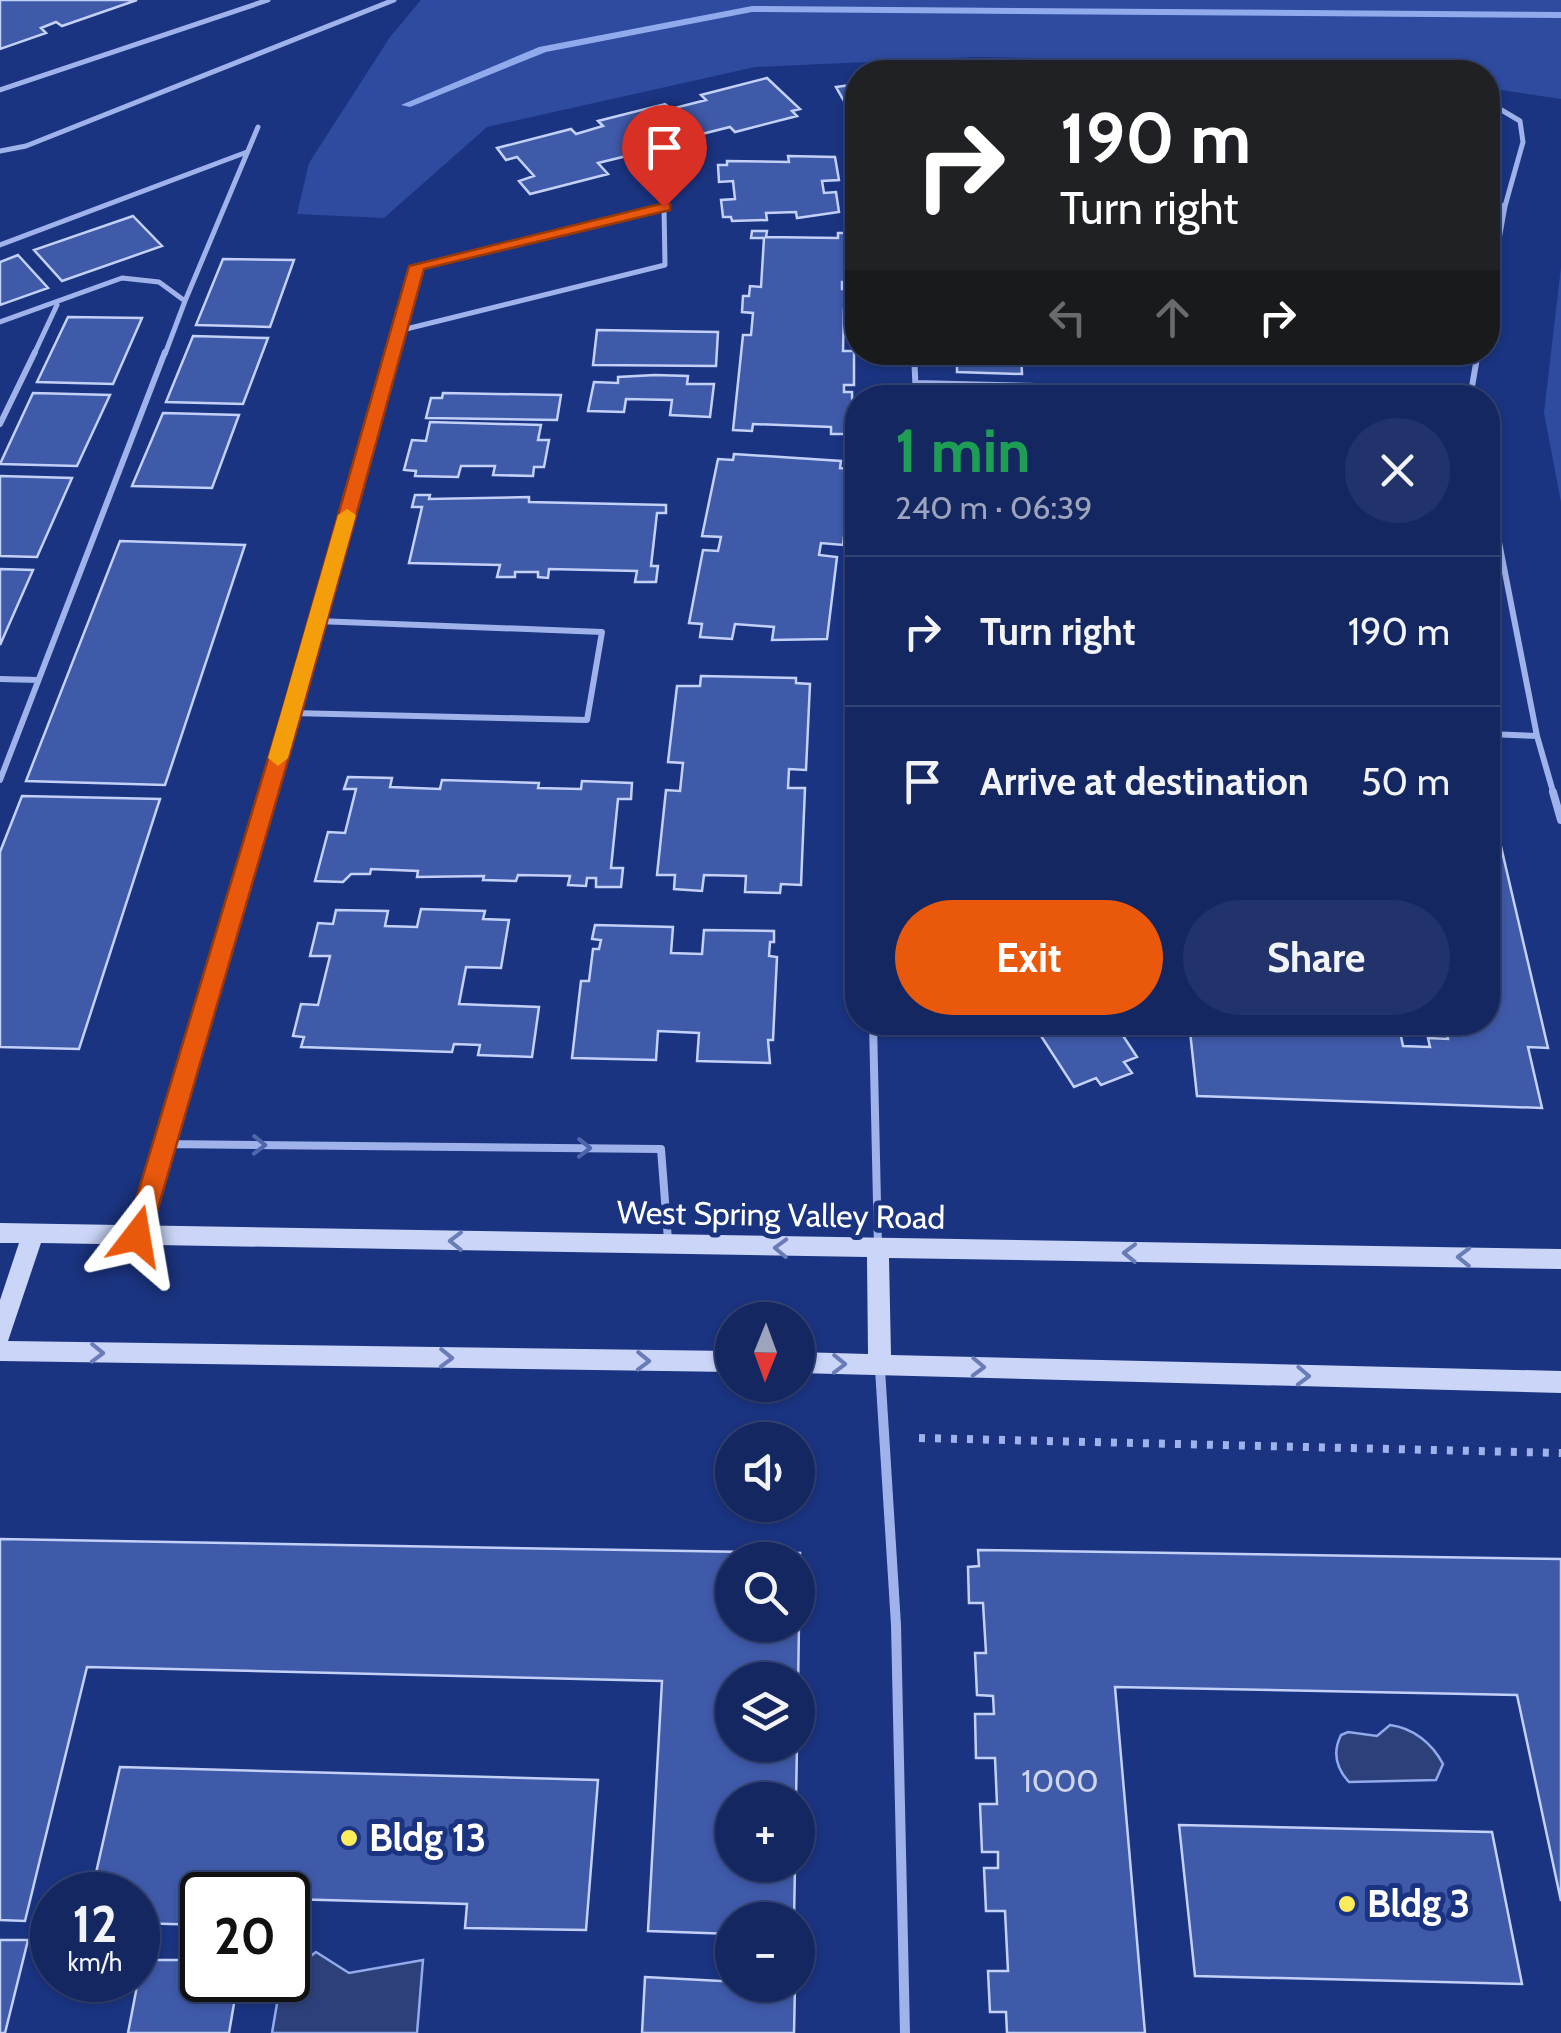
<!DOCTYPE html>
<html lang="en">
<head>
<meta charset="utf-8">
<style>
  body { margin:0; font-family:Cabin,sans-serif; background:#21336a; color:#f1f3f6; height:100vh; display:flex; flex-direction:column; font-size:38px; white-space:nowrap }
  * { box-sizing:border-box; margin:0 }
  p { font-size:32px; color:#9da5bd }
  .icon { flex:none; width:55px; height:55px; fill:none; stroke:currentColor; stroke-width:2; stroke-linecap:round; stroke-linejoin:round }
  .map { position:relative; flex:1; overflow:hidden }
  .details { position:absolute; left:845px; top:385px; width:655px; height:650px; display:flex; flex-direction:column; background:#142761; border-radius:40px; box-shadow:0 2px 8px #0004,0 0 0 2px #334476 }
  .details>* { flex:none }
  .hud { position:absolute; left:845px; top:60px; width:655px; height:305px; border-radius:40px; box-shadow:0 2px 8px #0004,0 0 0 2px #334476; background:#202124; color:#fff; overflow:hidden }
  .needle { width:65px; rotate:181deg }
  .buttons { position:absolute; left:715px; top:1302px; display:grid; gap:20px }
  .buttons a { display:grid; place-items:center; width:100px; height:100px; border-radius:50%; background:#142761; box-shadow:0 2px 8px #0004,0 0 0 2px #334476; font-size:50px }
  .speed { position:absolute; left:30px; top:1872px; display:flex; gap:20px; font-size:50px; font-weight:700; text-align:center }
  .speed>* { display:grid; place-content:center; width:130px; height:130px; border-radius:50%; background:#142761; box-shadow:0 2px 8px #0004,0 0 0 2px #334476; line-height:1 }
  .speed small { font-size:25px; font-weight:400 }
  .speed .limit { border:5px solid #111; border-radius:15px; background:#fff; color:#111 }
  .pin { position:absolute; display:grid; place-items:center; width:85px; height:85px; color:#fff; margin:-102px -42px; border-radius:50% 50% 50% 0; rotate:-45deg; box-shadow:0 0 10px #0007 }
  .pin .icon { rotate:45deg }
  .me { position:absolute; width:110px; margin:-55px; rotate:14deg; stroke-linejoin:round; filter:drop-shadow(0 0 8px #0008) }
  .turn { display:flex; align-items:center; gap:35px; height:210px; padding:0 50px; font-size:45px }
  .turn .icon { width:130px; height:130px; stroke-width:2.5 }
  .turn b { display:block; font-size:70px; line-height:85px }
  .lanes { display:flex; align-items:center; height:95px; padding:0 50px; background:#0003; justify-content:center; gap:50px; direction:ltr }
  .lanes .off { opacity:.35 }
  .round { display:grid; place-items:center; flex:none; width:105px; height:105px; border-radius:52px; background:#21336a }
  .summary { display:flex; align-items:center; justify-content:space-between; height:170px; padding:0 50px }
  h1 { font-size:60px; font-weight:700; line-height:75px; color:#1e9e55 }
  .cta { display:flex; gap:20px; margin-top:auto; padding:20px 50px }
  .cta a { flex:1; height:115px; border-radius:60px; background:#ea580c; color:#fff; font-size:40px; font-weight:700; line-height:115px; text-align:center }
  .cta a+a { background:#21336a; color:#f1f3f6 }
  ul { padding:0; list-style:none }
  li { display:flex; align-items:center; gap:30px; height:150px; padding:0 50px; border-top:2px solid #334476 }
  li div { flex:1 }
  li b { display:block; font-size:38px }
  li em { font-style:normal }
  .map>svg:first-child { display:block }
</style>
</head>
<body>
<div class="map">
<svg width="1561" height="2033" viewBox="0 0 1561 2033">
  <rect width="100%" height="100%" fill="#1b3481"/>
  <!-- green -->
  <path fill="#2e4ba0" d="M421 0H1561V99L1488 88V72H1388L1324 63 976 57 755 67 487 127 384 218 297 214 309 163 390 37Z
    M1561 267V502L1544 413Z"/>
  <!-- water -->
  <path fill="#2d4079" stroke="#91aaec" stroke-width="2.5" d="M1390 1725C1413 1728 1432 1743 1443 1764L1436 1780 1349 1782C1336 1768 1332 1753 1341 1735L1348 1732 1377 1736Z
    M316 1952 349 1973 423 1960 417 2033H272L281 1980H288V1973Z"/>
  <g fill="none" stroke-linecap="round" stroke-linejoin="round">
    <!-- stream -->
    <path fill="#91aaec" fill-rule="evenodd" d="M752 6 1561 12V18L752 12 546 52 410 107 401 105 539 47Z"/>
  </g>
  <!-- building -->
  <path fill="#3f5aa9" stroke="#c3d1f8" stroke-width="2.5" fill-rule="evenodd" d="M0 0H137L62 26 56 22 41 28 46 33 0 49Z
    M767 78 800 109 792 111 797 116 735 132 730 127 694 136 700 142 639 159 635 154 598 163 608 174 530 194 519 181 534 176 517 157 506 160 497 148 571 129 576 134 603 126 598 121 665 104 671 109 706 100 701 95Z
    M858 84V124H857L836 87Z
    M788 156 835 157 839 180 822 181 824 193 836 192 839 212 797 218 796 212 766 213 767 220 732 221 731 217H723L721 200 735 199 733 181 719 182 718 165H727V161L789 162Z
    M133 216 162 246 62 281 34 250Z
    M752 231H767L766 237 838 238V233H858V248H851L850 282H842V289H851V309H844L843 351H854V385H844V392H852L853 434H831V427L753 424 752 431 733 430 743 335H751L753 313 742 312 743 296H749L750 286 761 287 764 238H751Z
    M18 255 48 288 0 305V262Z
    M223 259 294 260 270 327 196 325Z
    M68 317 142 318 113 384 37 382Z
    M597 330 718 332 716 366 593 365Z
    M193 336 268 338 243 404 166 402Z
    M957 352H1032V354L1021 353 1022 374 957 372Z
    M1243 352H1320L1321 355 1292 353 1293 359 1244 357Z
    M655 375 688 376 687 384H714L710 417 670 415 672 400 626 399 624 412 588 411 594 382 618 383V377Z
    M33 393 110 395 77 466 0 464Z
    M443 393 561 395 557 420 426 418 431 398H442Z
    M163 413 239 415 212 488 132 486Z
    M430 422 541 425 538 440H549L544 467H534L533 476 493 475 495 466H461L458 477 415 476 416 471 404 470 412 440 426 441Z
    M734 454 841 461 840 468 852 469 843 545 821 543 819 555 837 557 827 639 772 640 774 627 735 624 732 639 700 637 702 624 689 623 703 550 718 551 721 537 702 536 718 459 733 460Z
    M0 476 72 478 37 557 0 556Z
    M415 495H430L429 499 529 497V502L666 505V513H657L651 566H658L656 582H635L637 571 549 569 548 578 538 577V572H515V577H497L500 565 409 563 422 507H412Z
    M120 541 245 545 165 785 26 781Z
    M0 569 33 570 0 645Z
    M701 676 796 678V683L810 684 806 770 789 769 788 788H805L801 885 781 884 780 893 745 892 746 876 704 875 702 891 674 889 675 875H657L666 790 680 791 683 763 668 762 677 686H700Z
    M348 777 392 778 390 787 440 789 442 780 539 783 538 788 581 789 582 781 632 783 631 799H618L611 868H623L621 887H596V878H587L586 886 568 885 570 876 518 875 516 881 483 880 484 876 417 877 418 871 371 869 370 874H351L343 882 315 881 328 832 345 833 356 789H344Z
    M22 796 160 799 79 1049 0 1047V852Z
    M1488 838H1499L1548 1048 1528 1047 1542 1108 1197 1096 1189 1022H1398L1403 1046 1430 1047 1428 1038 1448 1039 1444 1022H1488Z
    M421 909 485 911 483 919 509 920 501 968 466 967 459 1004 539 1007 532 1057 478 1055 480 1045 454 1044 452 1052 301 1047 304 1037 293 1036 301 1004 318 1005 330 956H310L318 923 333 924 336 910 388 911 385 926 417 927Z
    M595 925 673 927 671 953 702 954 704 930 774 931V942H770L769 956 777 957 773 1040H768L770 1063 697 1061 699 1033 658 1031 656 1060 572 1058 581 981H589L593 949H599L601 940 592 939Z
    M1032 1022H1114L1137 1057 1124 1062 1132 1073 1101 1085 1096 1078 1074 1087Z
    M0 1539 800 1553 798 1692V1680H732V1745H797L796 1800H732V1865H795L794 1920H732V1934L648 1931 662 1681 87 1667 25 1921 0 1920ZM732 1560H798V1625H732Z
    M978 1550 1561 1559V1901L1517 1695 1115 1687 1145 2033H1007L1006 2012H990L988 1971H1008L1005 1911H986L984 1868H998V1852H982L980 1804H997L995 1758H976L975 1714H994L993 1696 977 1695 975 1653H986L983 1603H969L968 1567 979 1566Z
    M120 1767 598 1780 586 1930 465 1928 467 1904 288 1899V1895H202V1925L138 1923V1895H91Z
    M1179 1825 1492 1832 1522 1984 1195 1976Z
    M0 1940H28L5 2033H0Z
    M142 1960H202V1980H238L229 2033H128Z
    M645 1977 795 1985 794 2033H642Z"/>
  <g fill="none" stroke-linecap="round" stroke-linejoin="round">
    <!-- path -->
    <path stroke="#9fb2ea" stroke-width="8" stroke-dasharray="6 10" stroke-linecap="butt" d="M919 1438 1561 1453"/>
    <!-- lane-far3 -->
    <path stroke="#9fb2ea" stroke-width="5" d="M0 90 268 0
      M1488 102 1520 121 1523 142 1505 206 1488 301
      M0 151 26 146 394 0
      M1488 203 1505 206
      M664 207 665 265 398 331 416 266Z
      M0 245 247 152
      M185 301 258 127
      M0 322 122 278 159 282 185 301 165 354
      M34 354 57 305
      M392 354 398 331"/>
    <!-- lane-far2 -->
    <path stroke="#9fb2ea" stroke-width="6" d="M914 352 916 398
      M917 383 1470 397
      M1470 398 1478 352
      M0 424 35 352
      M1488 486 1537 736 1554 795
      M0 679 38 680
      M292 713 587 720 602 632 317 621
      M1488 734 1537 736
      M0 780 165 352
      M267 795 392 352"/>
    <!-- lane-far1 -->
    <path stroke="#9fb2ea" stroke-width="8" d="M1553 792 1561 820
      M873 1022 878 1248
      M162 1144 661 1149 668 1240
      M138 1234 191 1039 267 792"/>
    <!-- lane -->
    <path stroke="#9fb2ea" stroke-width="10" d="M880 1369 896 1625 905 2033"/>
    <!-- secondary -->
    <path fill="#cad5f8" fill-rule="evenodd" d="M0 1223 1561 1249V1269L889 1258 891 1355 1561 1371V1393L798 1373V1352L868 1354 867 1257 41 1243 8 1341 732 1351V1372L0 1361V1300L19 1243H0Z"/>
  </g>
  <!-- one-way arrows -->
  <defs><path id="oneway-chevron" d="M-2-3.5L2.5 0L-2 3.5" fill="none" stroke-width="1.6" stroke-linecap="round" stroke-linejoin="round" transform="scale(2.5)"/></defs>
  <g stroke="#5066ab">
    <use href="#oneway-chevron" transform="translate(259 1145) rotate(1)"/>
    <use href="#oneway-chevron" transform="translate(584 1148) rotate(1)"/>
  </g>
  <g stroke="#6a7cb7">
    <use href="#oneway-chevron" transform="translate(456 1241) rotate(-179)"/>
    <use href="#oneway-chevron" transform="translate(781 1248) rotate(-178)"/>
    <use href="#oneway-chevron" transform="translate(1130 1253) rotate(-179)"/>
    <use href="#oneway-chevron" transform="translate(1464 1257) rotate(-179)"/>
    <use href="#oneway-chevron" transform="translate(97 1353) rotate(1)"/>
    <use href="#oneway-chevron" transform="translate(446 1358) rotate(1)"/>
    <use href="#oneway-chevron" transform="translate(643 1361) rotate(1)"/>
    <use href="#oneway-chevron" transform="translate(839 1364) rotate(1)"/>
    <use href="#oneway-chevron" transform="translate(978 1367) rotate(2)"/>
    <use href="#oneway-chevron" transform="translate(1303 1376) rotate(2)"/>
  </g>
  <!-- route -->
  <path fill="#ea580c" stroke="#983908" stroke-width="2.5" d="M664 203 670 204V210L424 269 302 712 150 1236 137 1247 128 1244 125 1236 282 712 409 266Z"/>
  <!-- slow -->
  <path fill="#f59e0b" d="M347 509 356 515 288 758 278 766 268 758 338 515Z"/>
  <!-- markers -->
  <g fill="#fcec5b" stroke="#1b3481" stroke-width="4">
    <circle cx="349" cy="1838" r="10"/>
    <circle cx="1347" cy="1904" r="10"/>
  </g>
  <g text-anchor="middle" stroke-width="10" stroke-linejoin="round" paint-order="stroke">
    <!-- street labels -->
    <g font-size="32" fill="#fff" stroke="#1b3481">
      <text transform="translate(781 1215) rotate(1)" y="11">West Spring Valley Road</text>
    </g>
    <!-- near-number labels -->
    <g font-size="32" fill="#cfd6ea">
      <text x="1060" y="1792">1000</text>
    </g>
    <!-- near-poi labels -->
    <g font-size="38" font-weight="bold" fill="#fff" stroke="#1b3481" text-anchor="start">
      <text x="369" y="1851">Bldg 13</text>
      <text x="1367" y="1917">Bldg 3</text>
    </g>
  </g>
</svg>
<div class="buttons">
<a><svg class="needle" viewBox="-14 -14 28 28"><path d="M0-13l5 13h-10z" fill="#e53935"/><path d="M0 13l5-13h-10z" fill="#9da5bd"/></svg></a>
<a><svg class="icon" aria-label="sound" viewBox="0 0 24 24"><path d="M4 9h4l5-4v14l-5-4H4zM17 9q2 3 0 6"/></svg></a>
<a><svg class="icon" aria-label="search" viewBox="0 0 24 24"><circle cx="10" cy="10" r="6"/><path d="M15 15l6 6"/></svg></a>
<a><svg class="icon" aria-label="layers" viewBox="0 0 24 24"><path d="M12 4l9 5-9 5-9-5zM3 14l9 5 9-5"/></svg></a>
<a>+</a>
<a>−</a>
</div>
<div class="speed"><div>12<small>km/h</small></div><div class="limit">20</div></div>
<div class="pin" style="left:664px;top:207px;background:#d93025"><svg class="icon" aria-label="arrive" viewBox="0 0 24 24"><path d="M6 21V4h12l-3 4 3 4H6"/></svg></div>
<svg class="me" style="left:137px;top:1236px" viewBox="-20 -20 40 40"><path d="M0-17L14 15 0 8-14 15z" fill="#ea580c" stroke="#fff" stroke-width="4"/></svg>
<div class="hud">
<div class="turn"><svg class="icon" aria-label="right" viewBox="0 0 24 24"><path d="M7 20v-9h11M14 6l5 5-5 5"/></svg><div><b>190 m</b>Turn right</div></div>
<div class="lanes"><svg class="icon off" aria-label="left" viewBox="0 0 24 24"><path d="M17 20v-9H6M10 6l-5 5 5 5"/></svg><svg class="icon off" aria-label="ahead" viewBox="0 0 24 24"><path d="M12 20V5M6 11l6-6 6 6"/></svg><svg class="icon" aria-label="right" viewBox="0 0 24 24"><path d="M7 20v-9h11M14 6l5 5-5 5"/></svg></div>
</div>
<section class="details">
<div class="summary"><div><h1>1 min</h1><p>240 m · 06:39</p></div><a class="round"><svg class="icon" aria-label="close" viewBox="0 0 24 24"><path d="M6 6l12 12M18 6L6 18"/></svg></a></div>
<ul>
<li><svg class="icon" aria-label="right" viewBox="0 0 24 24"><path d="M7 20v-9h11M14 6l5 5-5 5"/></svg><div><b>Turn right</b></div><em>190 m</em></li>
<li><svg class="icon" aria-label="arrive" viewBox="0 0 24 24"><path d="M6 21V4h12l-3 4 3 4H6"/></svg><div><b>Arrive at destination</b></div><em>50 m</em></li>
</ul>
<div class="cta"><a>Exit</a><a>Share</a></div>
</section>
</div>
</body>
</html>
